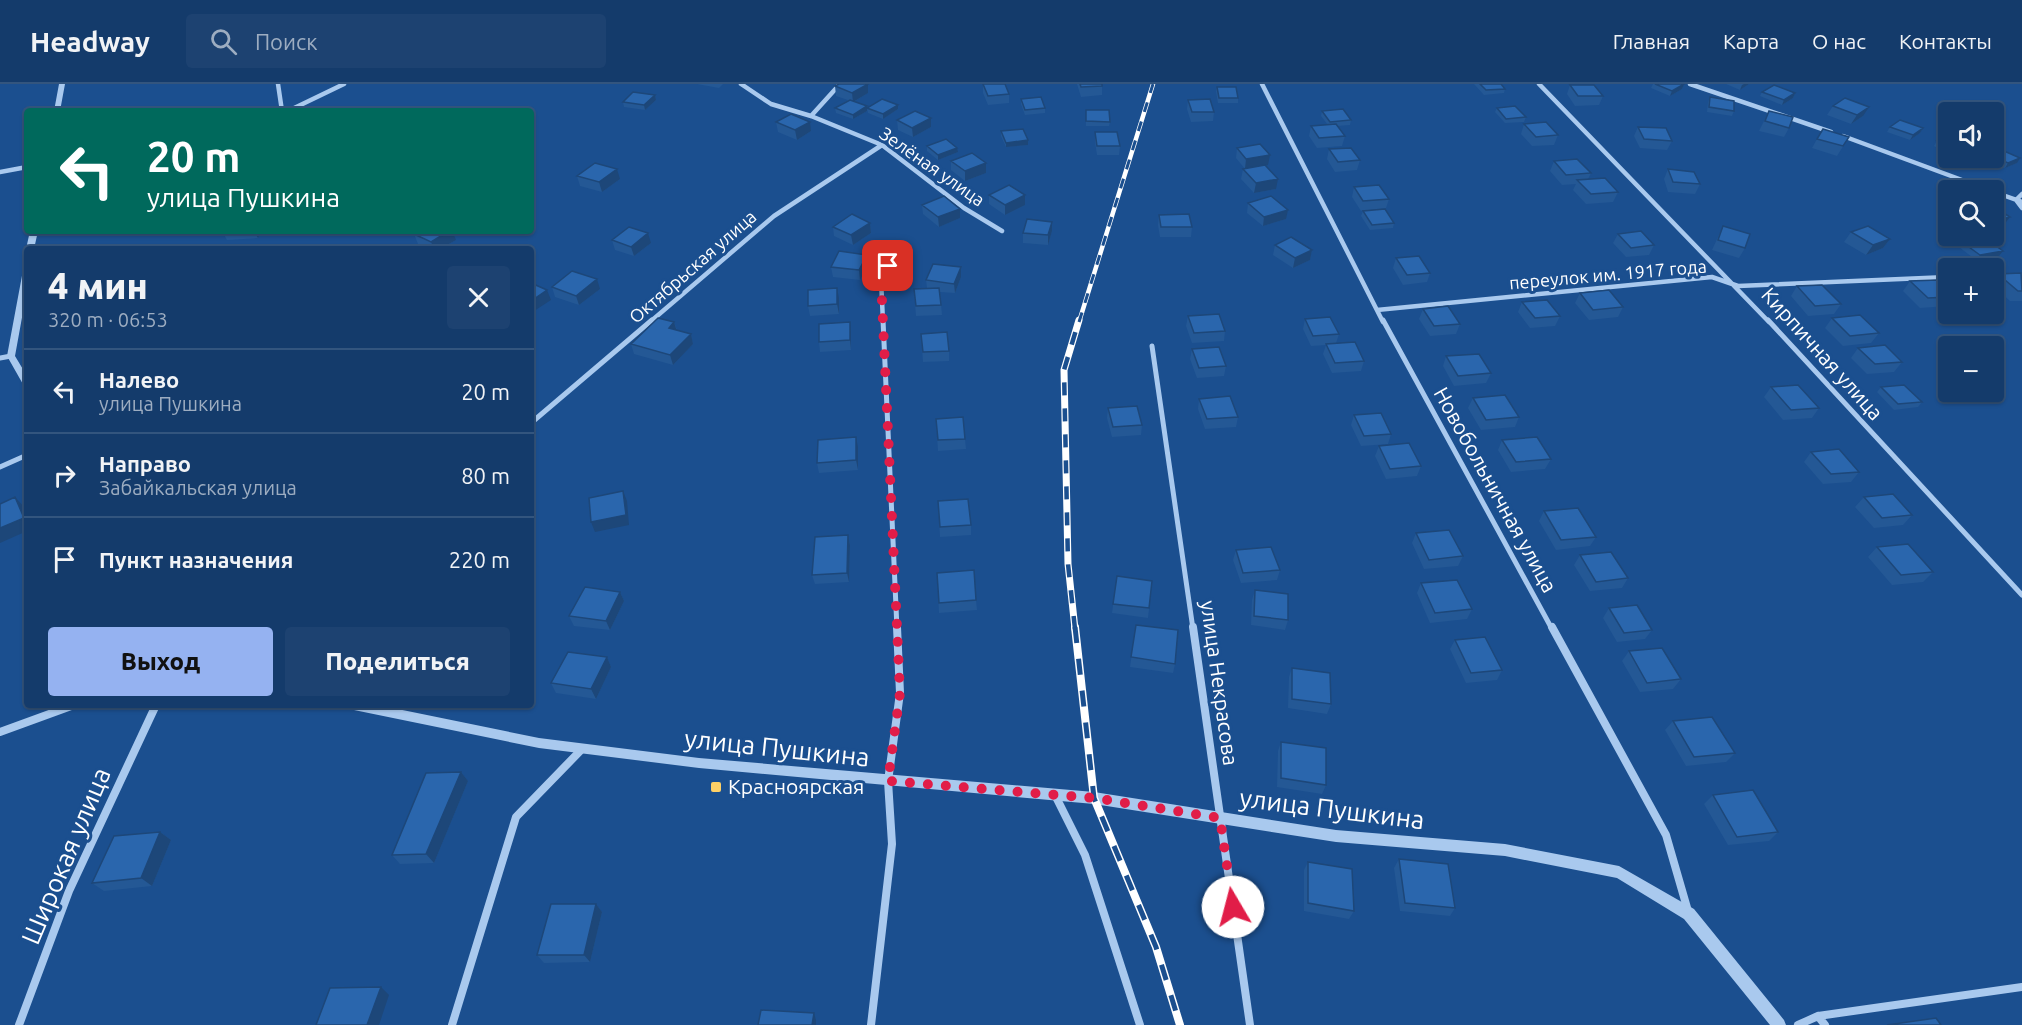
<!DOCTYPE html>
<html lang="ru">
<head>
<meta charset="utf-8">
<style>
  body { margin:0; font-family:Ubuntu,sans-serif; background:#1d4271; color:#f1f3f6; height:100vh; display:flex; flex-direction:column; font-size:22px; white-space:nowrap }
  * { box-sizing:border-box; margin:0 }
  p { font-size:20px; color:#9dadc1 }
  .icon { flex:none; width:33px; height:33px; fill:none; stroke:currentColor; stroke-width:2; stroke-linecap:round; stroke-linejoin:round }
  .map { position:relative; flex:1; overflow:hidden }
  .drawer { position:absolute; left:24px; top:162px; width:510px; height:462px; display:flex; flex-direction:column; background:#143b6b; border-radius:6px; box-shadow:0 2px 4px #0004,0 0 0 2px #33557e }
  .drawer>* { flex:none }
  .hud { position:absolute; left:24px; top:24px; width:510px; height:126px; border-radius:6px; box-shadow:0 2px 4px #0004,0 0 0 2px #33557e; background:#00695c; color:#fff; overflow:hidden }
  .tools { position:absolute; left:1938px; top:18px; display:grid; gap:12px }
  .tools a { display:grid; place-items:center; width:66px; height:66px; border-radius:6px; background:#143b6b; box-shadow:0 2px 4px #0004,0 0 0 2px #33557e; font-size:30px }
  .pin { position:absolute; display:grid; place-items:center; width:51px; height:51px; color:#fff; margin:-26px; border-radius:12px; box-shadow:0 3px 9px #0006 }
  .me { position:absolute; width:66px; margin:-33px; rotate:352deg; stroke-linejoin:round; filter:drop-shadow(0 0 4px #0008) }
  .turn { display:flex; align-items:center; gap:21px; height:126px; padding:0 24px; font-size:27px }
  .turn .icon { width:78px; height:78px; stroke-width:2.5 }
  .turn b { display:block; font-size:42px; line-height:51px }
  .round { display:grid; place-items:center; flex:none; width:63px; height:63px; border-radius:6px; background:#1d4271 }
  .overview { display:flex; align-items:center; justify-content:space-between; height:102px; padding:0 24px }
  h1 { font-size:36px; font-weight:800; line-height:45px }
  .action { display:flex; gap:12px; margin-top:auto; padding:12px 24px }
  .action a { flex:1; height:69px; border-radius:6px; background:#95b2f1; color:#111; font-size:24px; font-weight:800; line-height:69px; text-align:center }
  .action a+a { background:#1d4271; color:#f1f3f6 }
  ul { padding:0; list-style:none }
  li { display:flex; align-items:center; gap:18px; height:84px; padding:0 24px; border-top:2px solid #33557e }
  li div { flex:1 }
  li b { display:block; font-size:22px }
  li em { font-style:normal }
  header { display:flex; align-items:center; gap:36px; box-sizing:border-box; height:84px; padding:0 30px; background:#143b6b; border-bottom:2px solid #33557e }
  header strong { font-size:28px }
  nav { display:flex; gap:33px; margin-inline-start:auto; font-size:21px }
  .search { width:420px; height:54px; background:#1d4271; display:flex; align-items:center; gap:15px; box-sizing:border-box; padding:0 21px; border-radius:6px; color:#9dadc1; font-size:22px }
  .map>svg:first-child { display:block }
</style>
</head>
<body>
<header>
<strong>Headway</strong>
<div class="search"><svg class="icon" aria-label="search" viewBox="0 0 24 24"><circle cx="10" cy="10" r="6"/><path d="M15 15l6 6"/></svg>Поиск</div>
<nav><a>Главная</a><a>Карта</a><a>О нас</a><a>Контакты</a></nav>
</header>
<div class="map">
<svg width="2022" height="941" viewBox="0 0 2022 941">
  <rect width="100%" height="100%" fill="#1b4f8f"/>
  <g fill="none" stroke-linecap="round" stroke-linejoin="round">
    <!-- minor-far2 -->
    <path stroke="#a9c9ee" stroke-width="4.5" d="M278 0 282 27
      M741 0 771 20 811 32 882 61 964 124 1002 147
      M1262 0 1383 238
      M1539 0 1769 238
      M1690 0 1831 48
      M288 27 344 0
      M811 32 840 0
      M1843 52 1989 106
      M0 88 27 83
      M1994 108 2022 118
      M2022 110 2016 116 2022 124
      M1377 226 1712 193 1738 202 1948 193
      M650 238 774 132 882 61
      M883 238 881 195 894 168"/>
    <!-- minor-far1 -->
    <path stroke="#a9c9ee" stroke-width="5" d="M883 236 897 545
      M1383 236 1552 545
      M1768 236 2022 511
      M1152 262 1193 545
      M0 274 11 272
      M531 339 652 236
      M0 383 27 371"/>
    <!-- minor -->
    <path stroke="#a9c9ee" stroke-width="8" d="M1193 543 1250 941
      M1552 543 1666 751 1688 827
      M0 648 74 621
      M1055 711 1085 771 1140 941
      M1818 932 1825 941
      M19 941 69 807 156 621
      M452 941 516 733 582 665
      M871 941 892 760 888 697 900 609 897 543
      M1798 941 1818 932 2022 903"/>
    <!-- tertiary -->
    <path fill="#a9c9ee" fill-rule="evenodd" d="M59 0H65L60 27H54Z
      M30 147H38L34 165H27V166L26 165Z
      M24 181H27V206L15 272 27 292V303L24 302 7 272Z
      M348 621H378L539 654 699 674 1094 708 1336 746 1505 760 1619 782 1694 825 1784 936 1786 941H1770L1684 835 1617 794 1505 772 1336 758 1094 720 699 684 539 664 354 626 350 625Z"/>
    <!-- rail-far2 casing -->
    <g stroke="#fff" stroke-width="4.5">
      <path id="rail-far2" d="M1079 238 1153 0"/>
    </g>
    <!-- rail-far1 casing -->
    <g stroke="#fff" stroke-width="7">
      <path id="rail-far1" d="M1075 545 1068 480 1064 286 1079 236"/>
    </g>
    <!-- rail casing -->
    <g stroke="#fff" stroke-width="8">
      <path id="rail" d="M1075 543 1094 714 1156 863 1180 941"/>
    </g>
    <!-- rail-far2 -->
    <use href="#rail-far2" stroke="#1b4f8f" stroke-width="3" stroke-dasharray="10" stroke-linecap="butt"/>
    <!-- rail-far1 -->
    <use href="#rail-far1" stroke="#1b4f8f" stroke-width="4.5" stroke-dasharray="13" stroke-linecap="butt"/>
    <!-- rail -->
    <use href="#rail" stroke="#1b4f8f" stroke-width="5" stroke-dasharray="16" stroke-linecap="butt"/>
  </g>
  <!-- wall -->
  <path fill="#245895" d="M697 0H723L719 4Z
    M868 0V9L855 17 867 27 853 35 836 29 835 24 848 16 836 12 835 2Z
    M983 0 1009 10V19L988 21 983 9Z
    M1077 0H1102V11L1081 13Z
    M1474 0H1501L1505 5 1504 9 1484 11Z
    M1653 0H1684L1682 5 1670 12 1651 4Z
    M1726 0H1749L1740 6Z
    M1570 1 1603 12 1599 21 1575 22 1567 10Z
    M1217 3 1238 14V19H1218L1216 7Z
    M1762 8 1795 9 1793 14 1782 21 1760 12Z
    M655 11 656 16 645 26 624 23 623 18Z
    M1710 13 1734 27 1732 32 1707 28 1708 18Z
    M1021 15 1045 24V29L1025 31 1021 20Z
    M1188 16 1214 28 1213 37 1191 38 1187 25Z
    M1833 22 1863 32 1851 40 1827 31Z
    M867 24 898 25 883 35 868 29Z
    M1497 24 1526 33 1524 38 1505 39 1495 28Z
    M1086 26 1110 38 1109 42H1086Z
    M1322 27 1351 36 1350 41 1337 42 1345 52 1342 62 1317 64 1309 52 1311 42 1328 41 1321 32Z
    M1769 27 1789 44 1784 53 1759 47Z
    M931 34V43L913 53 898 46 897 36Z
    M776 38 811 47 797 56 778 48Z
    M1524 40 1558 51 1554 61 1532 62 1521 50Z
    M1638 43 1672 57 1667 66 1640 64 1634 52Z
    M1890 43 1923 44 1920 49 1910 56 1887 48Z
    M1001 47 1028 56V61L1006 63 1001 52Z
    M1095 48 1120 62 1119 71H1097L1095 58Z
    M1849 53 1837 72 1812 64 1817 55Z
    M1948 54V70L1934 62 1937 57Z
    M927 62 958 68 938 76 927 67Z
    M1994 63 2017 79 2005 84 1982 74H1994Z
    M1237 64 1268 81H1266L1276 105 1254 109 1241 95 1243 85H1245L1236 74Z
    M1329 65 1360 76 1357 86 1335 88 1327 75Z
    M951 77 986 89 965 97 951 86Z
    M1554 77 1591 89 1588 95 1618 108 1613 118 1586 120 1573 106 1576 100 1562 101 1550 87Z
    M1668 85 1700 100 1695 110 1668 108 1664 95Z
    M577 92 620 95 602 108 580 102Z
    M1354 103 1389 115 1386 124 1361 127 1352 113Z
    M1942 105 1948 106V114L1939 109Z
    M989 111H1025V121L1005 131 989 120Z
    M1248 119 1286 135 1263 142 1247 129Z
    M922 121 960 134 939 143 923 130Z
    M1363 127 1394 139 1393 144 1370 146 1361 132Z
    M1159 131 1192 143 1191 153H1160L1158 141Z
    M870 139 871 149 853 161 834 152 833 143Z
    M1723 142 1745 164 1739 174 1712 166Z
    M222 147H261L258 154 227 156Z
    M1052 147 1048 161 1023 159V149Z
    M1851 148 1890 155 1883 164 1866 171 1844 158Z
    M414 150 456 156 440 165H430L418 160Z
    M1618 150 1654 161 1649 171 1626 173 1613 159Z
    M612 156 651 159 634 172 615 166Z
    M1962 158 1999 172 1976 176 1959 163Z
    M1275 161 1312 166 1310 176 1293 184 1273 171Z
    M867 171 868 181 860 196 833 193 831 183Z
    M1396 174 1430 189 1427 198 1403 201 1393 184Z
    M961 183V193L955 209 940 208 942 231 916 232 914 205 927 204 926 196Z
    M2022 189V217H2010L1999 207 1995 212H1994V193V194L1998 190Z
    M1910 197 1948 205V222L1920 224 1903 207Z
    M1797 202 1841 220 1834 230 1808 232 1791 212Z
    M552 203 600 205 579 221 555 213Z
    M1580 209 1623 223 1618 233 1589 236 1575 219Z
    M839 214V230L810 232 808 222Z
    M1522 218 1560 232 1555 242 1530 244 1518 228Z
    M1423 225 1460 240 1456 250 1430 252 1419 235Z
    M1188 232 1225 247 1224 257 1192 259 1186 242Z
    M1832 234 1879 249 1871 259 1843 262 1825 244Z
    M1305 235 1339 250 1336 259 1364 277 1361 287 1332 289 1323 270 1326 261 1311 262 1303 245Z
    M674 238 677 246 691 250 693 260 673 281 634 270 631 260Z
    M851 248V266L820 268 819 258Z
    M921 250 949 267V277L923 278Z
    M1858 264 1902 278 1894 288 1867 290 1851 274Z
    M1192 265 1226 282 1224 292 1197 294 1190 275Z
    M1446 272 1491 289 1486 299 1454 302 1443 282Z
    M1771 303 1819 324 1812 334 1783 336 1764 313Z
    M1881 303 1922 318 1918 323 1894 326 1877 308Z
    M1473 314 1519 333 1515 343 1481 346 1468 324Z
    M1199 315 1238 333 1236 343 1205 345 1198 325Z
    M1108 324 1142 341 1141 351 1112 353 1107 334Z
    M1354 331 1391 350 1388 360 1361 362 1351 341Z
    M936 335 965 355 966 365 938 367Z
    M1502 356 1551 375 1545 385 1511 388 1498 366Z
    M1379 362 1421 382 1417 392 1386 395 1375 372Z
    M858 363V386L819 389 817 379Z
    M1811 368 1859 388 1851 398 1823 400 1804 378Z
    M1864 413 1912 431 1903 441 1874 444 1855 423Z
    M938 417 971 441V451L940 453Z
    M1544 427 1596 453 1590 462 1556 466 1539 437Z
    M1416 449 1463 472 1458 482 1424 485 1412 459Z
    M848 451 850 461 849 498 815 500 812 491Z
    M1877 463 1933 488 1923 498 1892 501 1868 473Z
    M1236 466 1280 486 1277 496 1241 499 1233 476Z
    M1580 471 1628 494 1622 504 1590 507 1574 481Z
    M937 489 976 516 977 526 939 529Z
    M1117 492 1152 497 1148 534 1112 529Z
    M1421 499 1472 525 1467 535 1430 539 1417 509Z
    M1255 506 1288 536 1285 546 1251 541 1252 516Z
    M620 508 624 517 610 546 574 542 569 532Z
    M1609 524 1652 546 1645 555 1617 558 1603 534Z
    M1136 541 1175 580 1173 589 1130 583Z
    M1455 556 1502 586 1497 596 1466 599 1450 565Z
    M1629 567 1681 595 1673 605 1640 608 1622 577Z
    M607 573 611 583 596 615 556 609 551 599Z
    M1292 584 1331 620 1327 630 1288 624 1289 593Z
    M1673 637 1735 669 1726 678 1686 682 1665 646Z
    M1281 658 1326 701 1322 710 1277 703 1278 667Z
    M461 688 468 697 434 779 400 780 392 771Z
    M1713 711 1778 748 1769 757 1728 761 1704 720Z
    M160 748 171 756 152 802 104 807 92 799Z
    M1399 775 1455 824 1450 832 1400 827 1394 784Z
    M1308 778 1354 827 1349 835 1304 827V786Z
    M596 820 602 828 590 878 544 879 537 871Z"/>
  <!-- shaded-wall -->
  <path fill="#1d4779" d="M868 0V9L853 18 852 9Z
    M1684 0 1682 5 1670 12 1672 7Z
    M1744 0H1749L1740 6 1742 1Z
    M1795 9 1793 14 1782 21 1784 16Z
    M655 11 656 16 645 26 644 21Z
    M898 21V25L883 35V30Z
    M867 22V27L853 35V31Z
    M1869 23 1863 32 1851 40 1857 31Z
    M931 34V43L913 53 912 44Z
    M810 38 811 47 797 56 795 46Z
    M1923 44 1920 49 1910 56 1913 51Z
    M1028 56V61L1006 63V59Z
    M957 64 958 68 938 76V71Z
    M1270 71 1268 81 1245 85 1246 75Z
    M2020 74 2017 79 2005 84 2008 79Z
    M986 79V89L965 97V87Z
    M617 85 620 95 602 108 599 98Z
    M1278 95 1276 105 1254 109 1256 99Z
    M1025 111V121L1005 131V121Z
    M960 125V134L939 143 938 133Z
    M1288 126 1286 135 1263 142 1264 133Z
    M2010 133 2003 142 1994 145V137Z
    M1052 138V147L1048 161V151Z
    M870 139 871 149 853 161 851 151Z
    M254 147H261L258 154Z
    M449 147H452L456 156 440 165H434L431 158Z
    M648 149 651 159 634 172 631 163Z
    M1890 155 1883 164 1866 171 1873 161Z
    M1312 166 1310 176 1293 184 1295 174Z
    M2003 167 1999 172 1976 176 1980 171Z
    M867 171 868 181 860 196 859 186Z
    M961 183V193L955 209 954 200Z
    M597 195 600 205 579 221 576 212Z
    M837 204 839 214V230L837 220Z
    M547 206 551 216 531 229V217Z
    M674 238 677 248 669 244Z
    M850 238 851 248V266L850 256Z
    M691 250 693 260 673 281 670 271Z
    M856 353 858 363V386L856 376Z
    M623 407 627 417 629 441 595 448 591 438Z
    M15 413 24 423 27 429V447L0 459V444Z
    M848 451 850 461 849 498 847 489Z
    M620 508 624 517 610 546 606 537Z
    M607 573 611 583 596 615 591 605Z
    M461 688 468 697 434 779 426 770Z
    M160 748 171 756 152 802 141 794Z
    M596 820 602 828 590 878 584 871Z
    M381 903 389 911 379 941H367Z
    M814 929 816 936V941H812Z"/>
  <!-- building -->
  <path fill="#2a66ad" stroke="#1d4779" stroke-width="1.5" d="M839 0H868L852 9 835 2Z
    M983 0H1005L1009 10 988 12Z
    M1080 0H1102V2L1081 3Z
    M1480 0H1501L1505 5 1486 6Z
    M1655 0H1684L1672 7Z
    M1570 1H1594L1603 12H1578Z
    M1774 1 1795 9 1784 16 1762 8Z
    M1217 3H1236L1238 14H1219Z
    M633 8 655 11 644 21 623 18Z
    M1041 13 1045 24 1025 26 1021 15Z
    M1710 13 1734 17V27L1709 23Z
    M1845 14 1869 23 1857 31 1833 22Z
    M882 15 898 21 883 30 867 24Z
    M1210 15 1214 28H1192L1188 16Z
    M850 16 867 22 853 31 835 24Z
    M1515 22 1526 33 1506 35 1497 24Z
    M1343 25 1351 36 1330 38 1322 27Z
    M1086 26H1109L1110 38 1086 37Z
    M915 27 931 34 912 44 897 36Z
    M1769 27 1793 33 1789 44 1765 37Z
    M791 30 810 38 795 46 776 38Z
    M1900 36 1923 44 1913 51 1890 43Z
    M1546 38 1558 51 1536 53 1524 40Z
    M1336 40 1345 52 1319 54 1311 42Z
    M1638 43 1666 44 1672 57 1644 55Z
    M1023 45 1028 56 1006 59 1001 47Z
    M1823 45 1849 53 1843 62 1817 55Z
    M1095 48H1117L1120 62H1097Z
    M1948 54V63L1937 57Z
    M946 55 957 64 938 71 927 62Z
    M1260 60 1270 71 1246 75 1237 64Z
    M1994 63H1995L2020 74 2008 79 1994 73Z
    M1351 64 1360 76 1338 78 1329 65Z
    M972 69 986 79 965 87 951 77Z
    M1577 75 1591 89 1566 91 1554 77Z
    M595 79 617 85 599 98 577 92Z
    M1265 81 1278 95 1256 99 1243 85Z
    M1668 85 1694 88 1700 100 1673 98Z
    M1605 94 1618 108 1591 110 1577 96Z
    M1957 98 1974 106H1948V108L1942 105Z
    M1009 101 1025 111 1005 121 989 111Z
    M1379 101 1389 115 1363 117 1354 103Z
    M944 112 960 125 938 133 922 121Z
    M1271 112 1288 126 1264 133 1248 119Z
    M1994 123 2010 133 1994 137Z
    M1385 125 1394 139 1372 141 1363 127Z
    M852 130 870 139 851 151 833 143Z
    M1189 130 1192 143H1161L1159 131Z
    M1027 135 1052 138 1048 151 1023 149Z
    M1723 142 1750 150 1745 164 1718 156Z
    M1868 142 1890 155 1873 161 1851 148Z
    M629 143 648 149 631 163 612 156Z
    M418 147H449L431 158 414 150Z
    M1641 147 1654 161 1631 164 1618 150Z
    M1291 153 1312 166 1295 174 1275 161Z
    M1985 154 2003 167 1980 171 1962 158Z
    M394 161 401 165H387Z
    M839 167 867 171 859 186 831 183Z
    M1419 172 1430 189 1407 191 1396 174Z
    M933 180 961 183 954 200 926 196Z
    M572 187 597 195 576 212 552 203Z
    M2021 189 2022 207H2018L1998 190Z
    M1994 193 2003 202H1994Z
    M1938 196 1948 205V213L1928 214 1910 197Z
    M531 199 547 206 531 217Z
    M1822 201 1841 220 1815 222 1797 202Z
    M837 204V220L808 222V206Z
    M939 204 941 221 916 222 914 205Z
    M1609 206 1623 223 1593 226 1580 209Z
    M1547 216 1560 232 1535 234 1522 218Z
    M1448 222 1460 240 1434 242 1423 225Z
    M1219 230 1225 247 1194 249 1188 232Z
    M1860 231 1879 249 1850 252 1832 234Z
    M1330 233 1339 250 1313 252 1305 235Z
    M658 234 674 238 669 244 691 250 670 271 631 260Z
    M850 238V256L819 258V240Z
    M947 248 949 267 923 268 921 250Z
    M1355 258 1364 277 1335 279 1326 260Z
    M1885 261 1902 278 1875 280 1858 264Z
    M1219 263 1226 282 1199 284 1192 265Z
    M1479 270 1491 289 1458 292 1446 272Z
    M1798 301 1819 324 1791 326 1771 303Z
    M1904 301 1922 318 1898 320 1881 303Z
    M1505 311 1519 333 1486 336 1473 314Z
    M1230 312 1238 333 1207 335 1199 315Z
    M1137 322 1142 341 1113 343 1108 324Z
    M1381 329 1391 350 1364 352 1354 331Z
    M963 333 965 355 938 356 936 335Z
    M856 353V376L817 379 818 356Z
    M1537 353 1551 375 1516 378 1502 356Z
    M1409 359 1421 382 1390 385 1379 362Z
    M1839 365 1859 388 1831 390 1811 368Z
    M623 407 626 431 591 438 589 414Z
    M1893 410 1912 431 1882 434 1864 413Z
    M15 413 24 434 0 444V420Z
    M968 415 971 441 940 443 938 417Z
    M1578 424 1596 453 1561 456 1544 427Z
    M1449 446 1463 472 1429 476 1416 449Z
    M848 451 847 489 812 491 815 453Z
    M1908 460 1933 488 1901 491 1877 463Z
    M1271 463 1280 486 1243 489 1236 466Z
    M1611 468 1628 494 1596 498 1580 471Z
    M974 486 976 516 939 519 937 489Z
    M1117 492 1152 497 1149 524 1113 520Z
    M1457 496 1472 525 1435 529 1421 499Z
    M585 503 620 508 606 537 569 532Z
    M1255 506 1288 510V536L1254 532Z
    M1637 521 1652 546 1624 549 1609 524Z
    M1136 541 1178 546 1175 580 1131 573Z
    M1485 553 1502 586 1471 589 1455 556Z
    M1662 564 1681 595 1647 599 1629 567Z
    M568 568 607 573 591 605 551 599Z
    M1292 584 1330 589 1331 620 1292 615Z
    M1712 633 1735 669 1694 673 1673 637Z
    M1281 658 1326 664V701L1281 694Z
    M461 688 426 770 392 771 426 689Z
    M1753 706 1778 748 1737 753 1713 711Z
    M160 748 141 794 92 799 114 752Z
    M1399 775 1448 780 1455 824 1405 819Z
    M1308 778 1352 785 1354 827 1308 819Z
    M551 820H596L584 871H537Z
    M381 903 367 941H316L330 904Z
    M761 926 814 929 812 941H758Z
    M1936 934 1941 941H1887Z"/>
  <g fill="none" stroke-linecap="round" stroke-linejoin="round">
    <!-- route -->
    <path stroke="#e11d48" stroke-width="10" stroke-dasharray="0 18" d="M888 182 881 195 900 609 888 697 1094 714 1220 734 1233 823"/>
  </g>
  <!-- markers -->
  <rect fill="#ffd166" stroke="#1b4f8f" stroke-width="2" x="710" y="697" width="12" height="12" rx="3"/>
  <g text-anchor="middle" stroke-width="6" stroke-linejoin="round" paint-order="stroke">
    <!-- far-street labels -->
    <g font-size="18" fill="#fff" stroke="#1b4f8f">
      <text transform="translate(932 83) rotate(35)" y="6">Зелёная улица</text>
      <text transform="translate(693 183) rotate(-41)" y="6">Октябрьская улица</text>
      <text transform="translate(1608 191) rotate(-5)" y="6">переулок им. 1917 года</text>
    </g>
    <!-- street labels -->
    <g font-size="21" fill="#fff" stroke="#1b4f8f">
      <text transform="translate(1822 270) rotate(48)" y="7">Кирпичная улица</text>
      <text transform="translate(1495 406) rotate(61)" y="7">Новобольничная улица</text>
      <text transform="translate(1219 599) rotate(82)" y="7">улица Некрасова</text>
    </g>
    <!-- poi labels -->
    <g font-size="21" fill="#fff" stroke="#1b4f8f" text-anchor="start">
      <text x="728" y="710">Красноярская</text>
    </g>
    <!-- near-street labels -->
    <g font-size="26" fill="#fff" stroke="#1b4f8f">
      <text transform="translate(777 664) rotate(6)" y="9">улица Пушкина</text>
      <text transform="translate(1332 725) rotate(7)" y="9">улица Пушкина</text>
      <text transform="translate(66 772) rotate(-67)" y="9">Широкая улица</text>
    </g>
  </g>
</svg>
<div class="tools">
<a><svg class="icon" aria-label="sound" viewBox="0 0 24 24"><path d="M4 9h4l5-4v14l-5-4H4zM17 9q2 3 0 6"/></svg></a>
<a><svg class="icon" aria-label="search" viewBox="0 0 24 24"><circle cx="10" cy="10" r="6"/><path d="M15 15l6 6"/></svg></a>
<a>+</a>
<a>−</a>
</div>
<div class="pin" style="left:888px;top:182px;background:#d93025"><svg class="icon" aria-label="arrive" viewBox="0 0 24 24"><path d="M6 21V4h12l-3 4 3 4H6"/></svg></div>
<svg class="me" style="left:1233px;top:823px" viewBox="-20 -20 40 40"><circle r="19" fill="#fff"/><path d="M0-13L10 11 0 6-10 11z" fill="#e11d48"/></svg>
<div class="hud">
<div class="turn"><svg class="icon" aria-label="left" viewBox="0 0 24 24"><path d="M17 20v-9H6M10 6l-5 5 5 5"/></svg><div><b>20 m</b>улица Пушкина</div></div>
</div>
<section class="drawer">
<div class="overview"><div><h1>4 мин</h1><p>320 m · 06:53</p></div><a class="round"><svg class="icon" aria-label="close" viewBox="0 0 24 24"><path d="M6 6l12 12M18 6L6 18"/></svg></a></div>
<ul>
<li><svg class="icon" aria-label="left" viewBox="0 0 24 24"><path d="M17 20v-9H6M10 6l-5 5 5 5"/></svg><div><b>Налево</b><p>улица Пушкина</p></div><em>20 m</em></li>
<li><svg class="icon" aria-label="right" viewBox="0 0 24 24"><path d="M7 20v-9h11M14 6l5 5-5 5"/></svg><div><b>Направо</b><p>Забайкальская улица</p></div><em>80 m</em></li>
<li><svg class="icon" aria-label="arrive" viewBox="0 0 24 24"><path d="M6 21V4h12l-3 4 3 4H6"/></svg><div><b>Пункт назначения</b></div><em>220 m</em></li>
</ul>
<div class="action"><a>Выход</a><a>Поделиться</a></div>
</section>
</div>
</body>
</html>
